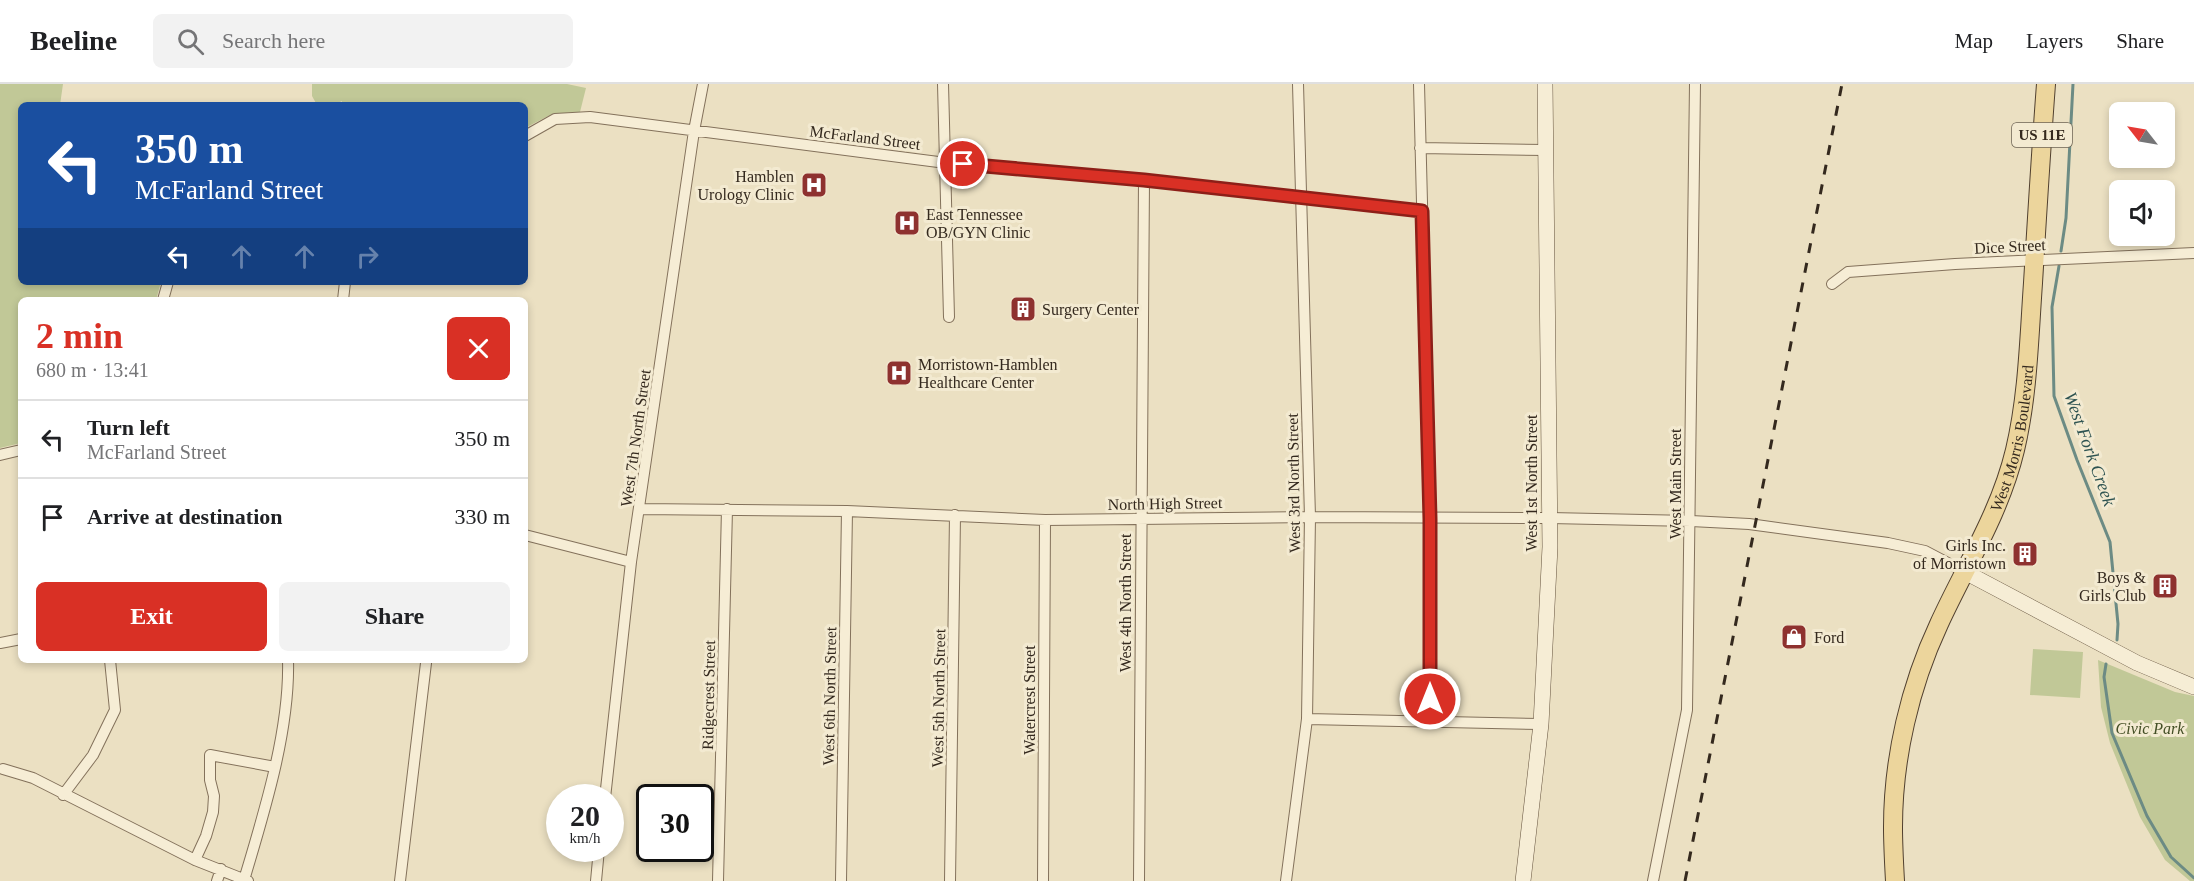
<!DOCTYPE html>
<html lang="en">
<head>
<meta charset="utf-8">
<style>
  body { margin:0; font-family:"Times New Roman",serif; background:#f2f2f2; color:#202124; height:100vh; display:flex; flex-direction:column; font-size:22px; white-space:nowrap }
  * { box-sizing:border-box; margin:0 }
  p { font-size:20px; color:#757577 }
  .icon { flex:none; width:33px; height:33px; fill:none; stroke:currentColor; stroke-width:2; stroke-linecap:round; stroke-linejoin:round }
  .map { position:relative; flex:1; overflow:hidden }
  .panel { position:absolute; left:18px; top:213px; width:510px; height:366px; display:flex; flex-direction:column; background:#fff; border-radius:9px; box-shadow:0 3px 9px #0003 }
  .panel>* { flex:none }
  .guide { position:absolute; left:18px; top:18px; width:510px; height:183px; border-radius:9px; box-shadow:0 3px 9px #0003; background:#1a4fa0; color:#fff; overflow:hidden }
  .needle { width:39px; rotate:301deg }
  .fabs { position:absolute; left:2109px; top:18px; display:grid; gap:12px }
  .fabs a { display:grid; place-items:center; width:66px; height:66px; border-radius:9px; background:#fff; box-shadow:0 3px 9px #0003; font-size:30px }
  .speed { position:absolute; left:546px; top:700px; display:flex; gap:12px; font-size:30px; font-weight:700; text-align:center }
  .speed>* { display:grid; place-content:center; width:78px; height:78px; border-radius:50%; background:#fff; box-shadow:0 3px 9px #0003; line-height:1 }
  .speed small { font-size:15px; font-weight:400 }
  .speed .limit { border:3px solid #111; border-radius:9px; background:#fff; color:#111 }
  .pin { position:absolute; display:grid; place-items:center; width:51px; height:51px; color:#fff; margin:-26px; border:3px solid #fff; border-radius:50%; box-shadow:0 2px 6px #0007 }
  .me { position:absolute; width:66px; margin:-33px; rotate:0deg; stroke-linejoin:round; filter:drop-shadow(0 0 4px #0008) }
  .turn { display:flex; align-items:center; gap:21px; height:126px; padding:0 18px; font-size:27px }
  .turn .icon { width:78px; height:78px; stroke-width:2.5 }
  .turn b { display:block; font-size:42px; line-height:51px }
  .lanes { display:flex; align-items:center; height:57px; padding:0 18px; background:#0003; justify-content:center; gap:30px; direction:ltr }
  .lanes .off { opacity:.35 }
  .round { display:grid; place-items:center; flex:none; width:63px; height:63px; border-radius:9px; background:#f2f2f2 }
  .summary { display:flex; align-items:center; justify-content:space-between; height:102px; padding:0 18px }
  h1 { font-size:36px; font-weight:600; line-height:45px; color:#d93025 }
  .primary-button { display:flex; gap:12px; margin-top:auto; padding:12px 18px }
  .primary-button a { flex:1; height:69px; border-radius:9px; background:#d93025; color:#fff; font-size:24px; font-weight:600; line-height:69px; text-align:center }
  .primary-button a+a { background:#f2f2f2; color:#202124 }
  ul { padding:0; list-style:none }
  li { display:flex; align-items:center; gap:18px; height:78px; padding:0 18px; border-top:2px solid #e0e0e0 }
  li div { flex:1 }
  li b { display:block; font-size:22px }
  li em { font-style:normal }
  header { display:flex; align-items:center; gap:36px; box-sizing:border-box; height:84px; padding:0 30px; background:#fff; border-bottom:2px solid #e0e0e0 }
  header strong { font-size:28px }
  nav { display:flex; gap:33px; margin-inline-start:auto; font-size:21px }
  .search { width:420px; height:54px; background:#f2f2f2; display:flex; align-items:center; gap:15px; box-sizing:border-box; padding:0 21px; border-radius:9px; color:#757577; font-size:22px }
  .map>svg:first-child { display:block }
</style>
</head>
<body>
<header>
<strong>Beeline</strong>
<div class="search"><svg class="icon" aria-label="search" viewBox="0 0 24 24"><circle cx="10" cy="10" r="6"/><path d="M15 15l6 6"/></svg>Search here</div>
<nav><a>Map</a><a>Layers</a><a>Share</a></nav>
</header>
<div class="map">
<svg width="2194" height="797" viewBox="0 0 2194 797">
  <rect width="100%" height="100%" fill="#ebe0c2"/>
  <!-- green -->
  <path fill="#c1c897" d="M0 0H63L60 21H21V198H161L156 216H21V359L0 364Z
    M312 0H567L586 4 580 28 552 30 525 44V21H342V17L333 21H317L312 12Z
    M2033 565 2083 568 2080 614 2030 611Z
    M2098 576 2175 608 2194 612V797H2190L2165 776 2140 733 2110 659 2101 623Z"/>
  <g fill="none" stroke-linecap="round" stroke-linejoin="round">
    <!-- stream -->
    <path stroke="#6c8b84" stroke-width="3" d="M2061 167 2066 134 2073 0
      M2059 182 2052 223 2054 312 2077 376 2110 458 2118 540 2117 556
      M2106 580 2104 593 2112 649 2147 732 2171 773 2194 794"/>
    <!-- street casing -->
    <g stroke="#83715b" stroke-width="12">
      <path id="street" d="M943 0 949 233
        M1419 0 1430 435V638
        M525 52 555 35 590 33 946 79 1144 96 1422 127
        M1420 64 1546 66
        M1832 200 1848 188 1955 180 2194 169
        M163 216 168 198
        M343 216 345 198
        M0 371 21 366
        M640 425 847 427 1045 436 1310 433 1550 434 1691 437 1749 440 1888 459 1925 467 1965 488
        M525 451 631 478
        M0 559 21 555
        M1307 635 1541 640
        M3 685 33 694 195 776 248 797
        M63 711 93 671 115 626 110 576
        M605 714 631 478 694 47 703 0
        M195 776 206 752 213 728 214 712 210 696V671L275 683
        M244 796C264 729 290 646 288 576
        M217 797 221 785
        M400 797 426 579
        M596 797 599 765
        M718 797 727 425
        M841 797 847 427
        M950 797 955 431
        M1043 797 1045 436
        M1139 797 1144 96
        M1286 797 1307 635 1310 433 1298 0
        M1653 797 1687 626 1695 0"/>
    </g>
    <!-- secondary casing -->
    <g stroke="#65533e" stroke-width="16">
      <path id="secondary" d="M1965 488 2137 579 2194 603
        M1523 797 1541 640 1550 463 1545 0"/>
    </g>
    <!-- primary casing -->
    <g stroke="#51402f" stroke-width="20">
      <g id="primary">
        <path id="s1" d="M1895 797C1894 779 1893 761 1893 743 1893 674 1910 602 1939 540 1965 483 2000 429 2015 366 2028 311 2029 255 2033 199 2037 133 2041 66 2046 0"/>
      </g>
    </g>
    <!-- street -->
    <use href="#street" stroke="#f6edd5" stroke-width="10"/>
    <!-- secondary -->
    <use href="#secondary" stroke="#f6edd5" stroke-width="15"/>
    <!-- primary -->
    <use href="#primary" stroke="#ecd59c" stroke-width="18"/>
    <!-- rail -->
    <path stroke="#34291e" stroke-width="3" stroke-dasharray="10 10" stroke-linecap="butt" d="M1685 797 1842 0"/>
  </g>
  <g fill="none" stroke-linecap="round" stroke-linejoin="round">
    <!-- route casing -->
    <g stroke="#8d1f18" stroke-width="15">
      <path id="route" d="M963 80 1144 96 1422 127 1430 435V615"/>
    </g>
    <!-- route -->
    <use href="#route" stroke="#d93025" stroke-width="10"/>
  </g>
  <!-- icons -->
  <defs>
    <g id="hospital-square" transform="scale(1.35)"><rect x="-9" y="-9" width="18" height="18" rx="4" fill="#8e312f" stroke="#f3ead1"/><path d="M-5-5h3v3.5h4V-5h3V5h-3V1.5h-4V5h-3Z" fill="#fff"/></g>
    <g id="building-square" transform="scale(1.35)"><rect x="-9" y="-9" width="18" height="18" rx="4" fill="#8e312f" stroke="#f3ead1"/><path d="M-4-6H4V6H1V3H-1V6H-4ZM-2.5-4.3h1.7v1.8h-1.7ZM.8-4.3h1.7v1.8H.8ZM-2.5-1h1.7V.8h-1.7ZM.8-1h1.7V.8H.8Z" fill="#fff"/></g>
    <g id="shop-square" transform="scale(1.35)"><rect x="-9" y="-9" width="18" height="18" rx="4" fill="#8e312f" stroke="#f3ead1"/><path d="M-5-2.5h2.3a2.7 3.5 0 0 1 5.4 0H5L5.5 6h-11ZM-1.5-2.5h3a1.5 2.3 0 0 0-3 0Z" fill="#fff"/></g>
  </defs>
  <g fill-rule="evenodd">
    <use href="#hospital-square" x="814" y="101"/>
    <use href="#hospital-square" x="907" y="139"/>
    <use href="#building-square" x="1023" y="225"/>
    <use href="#hospital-square" x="899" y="289"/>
    <use href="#building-square" x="2025" y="470"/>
    <use href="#building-square" x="2165" y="502"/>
    <use href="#shop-square" x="1794" y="553"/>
  </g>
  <g text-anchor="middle" stroke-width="6" stroke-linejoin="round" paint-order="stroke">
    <!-- shield labels -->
    <rect fill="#f3ead1" stroke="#6d6354" stroke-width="1.5" x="2012" y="39" width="60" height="24" rx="4.5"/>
    <g font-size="15" font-weight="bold" fill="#34291e">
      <text x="2042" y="56">US 11E</text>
    </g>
    <!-- street labels -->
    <g font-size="16" fill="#34291e" stroke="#f3ead1">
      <text transform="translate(865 53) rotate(7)" y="6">McFarland Street</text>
      <text transform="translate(2010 162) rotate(-3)" y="6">Dice Street</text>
      <text transform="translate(635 354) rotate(-82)" y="6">West 7th North Street</text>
      <text dy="6" stroke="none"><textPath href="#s1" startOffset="465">West Morris Boulevard</textPath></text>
      <text transform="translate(1293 399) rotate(-91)" y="6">West 3rd North Street</text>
      <text transform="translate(1531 399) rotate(-90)" y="6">West 1st North Street</text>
      <text transform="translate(1675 400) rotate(-90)" y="6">West Main Street</text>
      <text transform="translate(1165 419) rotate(-1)" y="6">North High Street</text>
      <text transform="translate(1125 519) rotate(-90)" y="6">West 4th North Street</text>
      <text transform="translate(708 611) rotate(-89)" y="6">Ridgecrest Street</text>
      <text transform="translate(829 612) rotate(-89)" y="6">West 6th North Street</text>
      <text transform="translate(938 614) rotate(-89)" y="6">West 5th North Street</text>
      <text transform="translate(1029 616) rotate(-90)" y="6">Watercrest Street</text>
    </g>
    <!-- poi labels -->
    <g font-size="16" fill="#34291e" stroke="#f3ead1" text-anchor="start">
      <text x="794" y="98" text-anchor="end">Hamblen<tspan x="794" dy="18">Urology Clinic</tspan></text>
      <text x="926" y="136">East Tennessee<tspan x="926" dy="18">OB/GYN Clinic</tspan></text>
      <text x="1042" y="231">Surgery Center</text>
      <text x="918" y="286">Morristown-Hamblen<tspan x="918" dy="18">Healthcare Center</tspan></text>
      <text x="2006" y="467" text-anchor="end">Girls Inc.<tspan x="2006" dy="18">of Morristown</tspan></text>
      <text x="2146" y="499" text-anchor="end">Boys &amp;<tspan x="2146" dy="18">Girls Club</tspan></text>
      <text x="1814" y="559">Ford</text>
    </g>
    <!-- park labels -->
    <g font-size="16" font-style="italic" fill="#444f26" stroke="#f3ead1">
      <text x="2150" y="650">Civic Park</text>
    </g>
    <!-- water labels -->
    <g font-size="18" font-style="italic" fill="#2e5351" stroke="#f3ead1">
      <text transform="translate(2090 365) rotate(70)" y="6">West Fork Creek</text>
    </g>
  </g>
</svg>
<div class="fabs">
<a><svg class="needle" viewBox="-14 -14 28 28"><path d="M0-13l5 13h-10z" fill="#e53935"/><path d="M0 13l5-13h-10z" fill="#757577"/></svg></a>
<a><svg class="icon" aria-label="sound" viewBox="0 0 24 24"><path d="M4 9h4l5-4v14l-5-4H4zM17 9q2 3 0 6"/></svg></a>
</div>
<div class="speed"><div>20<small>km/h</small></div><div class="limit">30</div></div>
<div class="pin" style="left:963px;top:80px;background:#d93025"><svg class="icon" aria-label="arrive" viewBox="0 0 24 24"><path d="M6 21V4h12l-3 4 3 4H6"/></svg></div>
<svg class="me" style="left:1430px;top:615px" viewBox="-20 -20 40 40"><circle r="17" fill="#d93025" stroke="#fff" stroke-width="3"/><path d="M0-11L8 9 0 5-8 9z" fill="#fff"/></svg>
<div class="guide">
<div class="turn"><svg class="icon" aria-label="left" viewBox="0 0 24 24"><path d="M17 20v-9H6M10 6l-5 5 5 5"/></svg><div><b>350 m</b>McFarland Street</div></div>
<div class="lanes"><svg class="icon" aria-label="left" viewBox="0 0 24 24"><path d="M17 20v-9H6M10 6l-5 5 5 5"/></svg><svg class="icon off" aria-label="ahead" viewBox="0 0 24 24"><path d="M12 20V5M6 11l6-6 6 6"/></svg><svg class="icon off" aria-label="ahead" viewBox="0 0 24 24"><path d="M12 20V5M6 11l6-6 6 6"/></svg><svg class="icon off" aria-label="right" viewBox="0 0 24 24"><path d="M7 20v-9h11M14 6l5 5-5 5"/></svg></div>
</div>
<section class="panel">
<div class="summary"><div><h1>2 min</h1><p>680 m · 13:41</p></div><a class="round" style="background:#d93025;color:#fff"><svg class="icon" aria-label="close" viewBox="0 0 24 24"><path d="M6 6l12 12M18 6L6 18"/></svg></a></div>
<ul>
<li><svg class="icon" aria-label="left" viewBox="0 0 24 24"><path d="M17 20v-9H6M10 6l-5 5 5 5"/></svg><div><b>Turn left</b><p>McFarland Street</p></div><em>350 m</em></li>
<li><svg class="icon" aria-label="arrive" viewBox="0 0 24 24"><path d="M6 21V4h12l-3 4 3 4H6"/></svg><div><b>Arrive at destination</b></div><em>330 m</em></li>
</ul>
<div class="primary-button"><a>Exit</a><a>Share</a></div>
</section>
</div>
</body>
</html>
